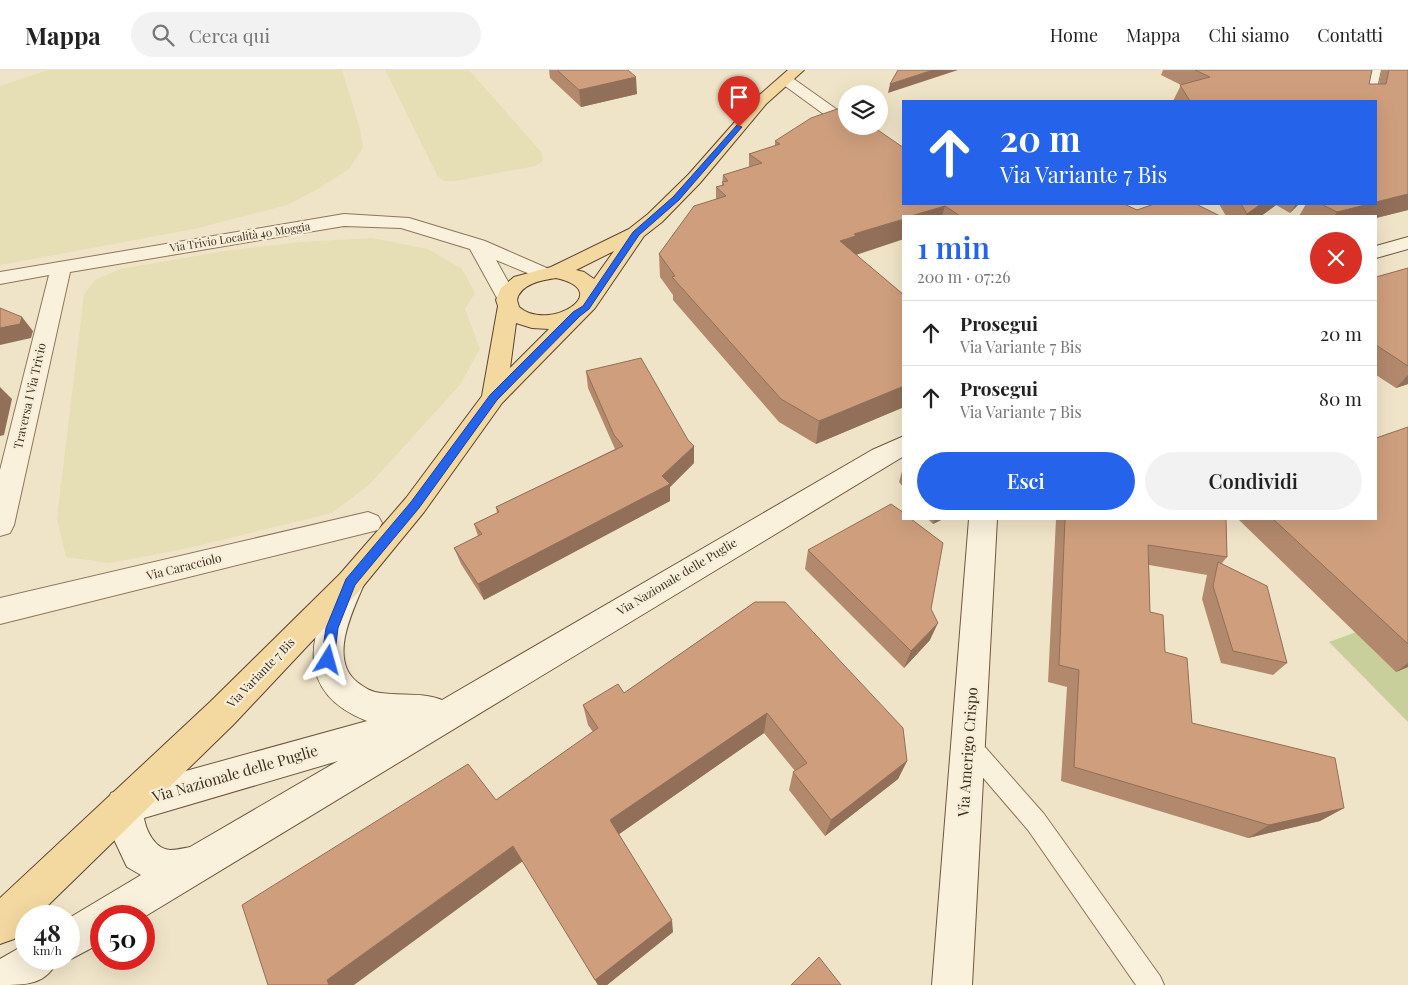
<!DOCTYPE html>
<html lang="it">
<head>
<meta charset="utf-8">
<style>
  body { margin:0; font-family:"Playfair Display",serif; background:#f2f2f2; color:#222; height:100vh; display:flex; flex-direction:column; font-size:19px; white-space:nowrap }
  * { box-sizing:border-box; margin:0 }
  p { font-size:16px; color:#767676 }
  .icon { flex:none; width:28px; height:28px; fill:none; stroke:currentColor; stroke-width:2; stroke-linecap:round; stroke-linejoin:round }
  .map { position:relative; flex:1; overflow:hidden }
  .sheet { position:absolute; left:902px; top:145px; width:475px; height:305px; display:flex; flex-direction:column; background:#fff; border-radius:0px; box-shadow:0 5px 20px #0002 }
  .sheet>* { flex:none }
  .top-card { position:absolute; left:902px; top:30px; width:475px; height:105px; border-radius:0px; box-shadow:0 5px 20px #0002; background:#2563eb; color:#fff; overflow:hidden }
  .controls { position:absolute; left:838px; top:15px; display:grid; gap:10px }
  .controls a { display:grid; place-items:center; width:50px; height:50px; border-radius:50%; background:#fff; box-shadow:0 5px 20px #0002; font-size:25px }
  .speed { position:absolute; left:15px; top:835px; display:flex; gap:10px; font-size:25px; font-weight:700; text-align:center }
  .speed>* { display:grid; place-content:center; width:65px; height:65px; border-radius:50%; background:#fff; box-shadow:0 5px 20px #0002; line-height:1 }
  .speed small { font-size:12px; font-weight:400 }
  .speed .limit { border:8px solid #d22; background:#fff; color:#111 }
  .pin { position:absolute; display:grid; place-items:center; width:42px; height:42px; color:#fff; margin:-51px -21px; border-radius:50% 50% 50% 0; rotate:-45deg; box-shadow:0 0 5px #0007 }
  .pin .icon { rotate:45deg }
  .me { position:absolute; width:55px; margin:-28px; rotate:8deg; stroke-linejoin:round; filter:drop-shadow(0 0 4px #0008) }
  .turn { display:flex; align-items:center; gap:18px; height:105px; padding:0 15px; font-size:22px }
  .turn .icon { width:65px; height:65px; stroke-width:2.5 }
  .turn b { display:block; font-size:35px; line-height:42px }
  .round { display:grid; place-items:center; flex:none; width:52px; height:52px; border-radius:26px; background:#f2f2f2 }
  .overview { display:flex; align-items:center; justify-content:space-between; height:85px; padding:0 15px }
  h1 { font-size:30px; font-weight:600; line-height:38px; color:#2563eb }
  .cta { display:flex; gap:10px; margin-top:auto; padding:10px 15px }
  .cta a { flex:1; height:58px; border-radius:30px; background:#2563eb; color:#fff; font-size:20px; font-weight:600; line-height:58px; text-align:center }
  .cta a+a { background:#f2f2f2; color:#222 }
  ul { padding:0; list-style:none }
  li { display:flex; align-items:center; gap:15px; height:65px; padding:0 15px; border-top:1px solid #e0e0e0 }
  li div { flex:1 }
  li b { display:block; font-size:19px }
  li em { font-style:normal }
  header { display:flex; align-items:center; gap:30px; box-sizing:border-box; height:70px; padding:0 25px; background:#fff; border-bottom:1px solid #e0e0e0 }
  header strong { font-size:24px }
  nav { display:flex; gap:28px; margin-inline-start:auto; font-size:18px }
  .search { width:350px; height:45px; background:#f2f2f2; display:flex; align-items:center; gap:12px; box-sizing:border-box; padding:0 18px; border-radius:28px; color:#767676; font-size:19px }
  .map>svg:first-child { display:block }
  .farmland { fill:#e6deb5 }
  .green { fill:#c9cf9b }
  .lines { fill:none; stroke-linecap:round; stroke-linejoin:round }
  .lane-casing { stroke:#8d765c; stroke-width:2 }
  .street-casing { stroke:#8d765c; stroke-width:2 }
  .secondary-casing { stroke:#6f573f; stroke-width:2 }
  .primary-casing { stroke:#5b4430; stroke-width:2 }
  .lane { fill:#faf1dc; fill-rule:evenodd }
  .street { fill:#faf1dc; fill-rule:evenodd }
  .secondary { fill:#faf1dc; fill-rule:evenodd }
  .primary { fill:#f3d9a0; fill-rule:evenodd }
  .wall { fill:#b2896c }
  .shaded-wall { fill:#916f58 }
  .building { fill:#cf9f7d; stroke:#916f58 }
  .route { fill:#2563eb; stroke:#184099 }
  .labels { text-anchor:middle; stroke-width:4.5; stroke-linejoin:round; paint-order:stroke }
  .far-street-label { font-size:11px; fill:#3d2e20; stroke:#f7eed8 }
  .street-label { font-size:12px; fill:#3d2e20; stroke:#f7eed8 }
  .near-street-label { font-size:15px; fill:#3d2e20; stroke:#f7eed8 }
</style>
</head>
<body>
<header>
<strong>Mappa</strong>
<div class="search"><svg class="icon" aria-label="search" viewBox="0 0 24 24"><circle cx="10" cy="10" r="6"/><path d="M15 15l6 6"/></svg>Cerca qui</div>
<nav><a>Home</a><a>Mappa</a><a>Chi siamo</a><a>Contatti</a></nav>
</header>
<div class="map">
<svg width="1408" height="915" viewBox="0 0 1408 915">
  <rect width="100%" height="100%" fill="#f0e4c8"/>
  <path class="farmland" d="M48,0h294l18,59 3,19 -14,21 -33,21 -29,15 -93,24 -194,36v-179z
    M385,0h84l73,83 1,8 -8,5 -79,15h-11l-7,-4z
    M372,168l56,11 34,20 13,24 -10,16 15,40 -20,36 -91,100 -37,28 -148,36 -75,14 -43,-6 -9,-39 27,-224 11,-14 25,-11 105,-18 76,-9z"/>
  <path class="green" d="M1408,543v109l-79,-80z"/>
  <g class="lines">
    <defs>
      <path id="lane" d="M969,665l8,3 67,76 116,162 4,9h-28l-108,-155 -67,-78 -3,-7 3,-7z"/>
      <path id="street" d="M1367,0h14l-7,31h-15z
        M786,6l5,1 55,39v10h6h-12l-59,-43 -2,-3 2,-3z
        M344,144l65,4 76,23 64,28 3,4 -3,4 -7,2 -46,-19 21,38 -3,4 -7,2 -7,-2 -3,-4 -27,-49 -69,-21 -57,-2 -274,46 -56,253 -4,8 -10,3v-66l49,-195 -49,9v-12z
        M368,442l10,4 4,7 -4,7 -378,94v-26z"/>
      <path id="secondary" d="M1408,167v12l-32,9v-12z
        M904,366v20l-760,461 -43,-1v27l-32,17 -2,-1h2v-41l72,-43 -14,-8 -17,-36 -4,-25 5,-13 13,-5 243,-67c-76,-30 -57,-89 -27,-147l10,-4 10,4 5,8c-12,28 -37,77 -8,100 8,6 14,10 24,11 20,3 42,-1 61,7l430,-250zM338,691l-148,86c-6,1 -13,3 -20,3 -15,-1 -24,-19 -26,-32z
        M969,449h28l-25,466h-40z
        M26,874v15h32c-11,26 -32,26 -58,26v-26z"/>
      <path id="primary" d="M788,0h16l-38,34 -66,79 -38,39 -18,14 -49,72 -93,95 -78,109 -64,78 -126,134 -197,192h-11v11l-12,12 -14,5v-46l210,-196 130,-128 66,-76 76,-102 16,-90 -2,-6 5,-12 13,-11 37,-10 78,-38 19,-15 40,-39 68,-77zM614,181l-20,28 -10,-7 -8,-2zM556,208c60,13 -7,55 -37,29l-2,-7c3,-16 25,-20 39,-22zM516,253l16,5 17,1 -39,39z"/>
    </defs>
    <use href="#lane" class="lane-casing"/>
    <use href="#street" class="street-casing"/>
    <use href="#secondary" class="secondary-casing"/>
    <use href="#primary" class="primary-casing"/>
    <use href="#lane" class="lane"/>
    <use href="#street" class="street"/>
    <use href="#secondary" class="secondary"/>
    <use href="#primary" class="primary"/>
  </g>
  <path class="wall" d="M549,0h79l9,24 -56,13 -31,-29z
    M1163,0h209l-3,14h10l3,-14h26v140l-32,8v-2h-77l7,-12h70v-103h-203l8,-16 -20,-10z
    M775,71l129,63 233,6 83,6h-316l-48,39 48,40v112l-88,37 -37,-22 -106,-122v-5l-13,-18 -1,-23 57,-55v-12l6,-2 1,-10 26,-8v-13l26,-8z
    M1219,134h80l-9,9 -14,-8 -15,11h-35z
    M1408,198v116l-12,4 -20,-13v-98z
    M586,301l108,92 -24,24v14l-186,99 -23,-36 -7,-16 24,-12 -4,-12 23,-11 -1,-6 119,-58 -27,-61z
    M1408,357v240l-12,5 -158,-153h138z
    M903,398h1v20l-5,-6z
    M928,449h15l-10,5z
    M1056,449h170l1,38 -5,6 65,100 -14,12 -52,-12 -19,-64 5,-24 -58,-10 1,47 15,40 27,71 152,85 -24,13 -72,17 -187,-57 6,-94 -19,-5z
    M808,480l122,90 -26,28 -99,-99z
    M755,532l152,159 -9,18 -73,57 -36,-46 4,-18 2,-1 -31,-38 -145,101 54,98 -66,53h-9l-75,-124 -27,-61 97,-68 -5,-7 -5,-20 41,-12z"/>
  <path class="shaded-wall" d="M933,0h25l-70,23 2,-9z
    M636,7l1,17 -56,13 -2,-17z
    M1408,124v16l-32,8v-2h-42l3,-4 32,-8h7v-2z
    M1261,134h16l-1,1 -15,11h-16l2,-2z
    M1296,134h3l-9,9z
    M945,136l-3,10h-31z
    M904,149v20l-51,17 -13,-15 14,-7z
    M22,247l11,14 -2,7 -31,7v-17z
    M1408,305v9l-12,4z
    M904,316v21l-88,37 3,-23z
    M0,317l12,12 -8,36 -4,1z
    M694,376v17l-24,24v14l-186,99 -6,-16 184,-108z
    M935,449h8l-10,5z
    M938,553l-8,17 -26,28 7,-17z
    M1408,593v4l-12,5z
    M767,643l-3,20 -149,104 -5,-17z
    M907,691l-9,18 -73,57 6,-16z
    M1344,738l-24,13 -72,17 21,-13z
    M513,776l10,15 -169,124h-25l-2,-5z
    M672,850l1,12 -66,53h-9l-3,-5z"/>
  <path class="building" d="M557,0h71l8,7 -57,13z
    M898,0h35l-43,14z
    M1195,0h177l-3,14h17l3,-14h19v124l-32,8v-101h-186l-10,-16 30,-8z
    M843,37l3,2v17h26l29,20 3,1v57h220l13,6 17,-6h42l24,12h-260l-15,-10 -34,10h-7v3l-50,15 2,2 -16,5 64,54v91l-85,35 -38,-22 -109,-122 3,-1 -16,-22 35,-48 32,-10 -10,-9 8,-2 -2,-3 6,-1 -5,-6 39,-12 -13,-9 31,-10 -5,-3 36,-23z
    M1241,134h20l-14,10z
    M1321,134h48l-32,8z
    M1408,198v98l-32,-21v-68z
    M0,238l22,9 -2,7 -20,4z
    M641,288l47,82 6,6 -32,30 8,8 -192,100 -24,-36 28,-14 -8,-10 25,-12 -3,-5 127,-61 -9,-11 -28,-64z
    M1408,357v217l-135,-125h103v-81z
    M891,434l13,9v6h7l32,24 -12,66 7,14 -27,28 -103,-101z
    M1065,449h161l1,38 -79,-12 2,67 13,3 2,37 22,6 5,65 143,35 9,50 -75,17 -195,-58 5,-97 -20,-5z
    M1218,492l49,24 20,77 -54,-12 -20,-65z
    M755,532h30l118,126 4,33 -76,59 -38,-48 14,-9 -40,-50 -157,107 62,100 -77,60 -82,-134 -186,134 2,5h-61l-26,-80 226,-141 28,36 102,-72 -15,-23 35,-21 6,9z
    M819,887l22,28h-50z"/>
  <path class="route" d="M737,55l5,2 -63,73 -40,35 -50,74 -9,7 -83,84 -78,108 -64,77 -17,43 -4,32 -2,4 -4,2 -5,-2 -2,-4 5,-32 20,-49 65,-77 79,-107 83,-83 10,-6 50,-74 40,-35z"/>
  <g class="labels">
    <g class="far-street-label">
      <text transform="translate(240 167) rotate(-9)" y="4">Via Trivio Località 40 Moggia</text>
    </g>
    <g class="street-label">
      <text transform="translate(30 326) rotate(-77)" y="4">Traversa I Via Trivio</text>
      <text transform="translate(184 497) rotate(-14)" y="4">Via Caracciolo</text>
      <text transform="translate(677 507) rotate(-31)" y="4">Via Nazionale delle Puglie</text>
      <text transform="translate(261 603) rotate(-46)" y="4">Via Variante 7 Bis</text>
    </g>
    <g class="near-street-label">
      <text transform="translate(968 682) rotate(-86)" y="5">Via Amerigo Crispo</text>
      <text transform="translate(235 704) rotate(-16)" y="5">Via Nazionale delle Puglie</text>
    </g>
  </g>
</svg>
<div class="controls">
<a><svg class="icon" aria-label="layers" viewBox="0 0 24 24"><path d="M12 4l9 5-9 5-9-5zM3 14l9 5 9-5"/></svg></a>
</div>
<div class="speed"><div>48<small>km/h</small></div><div class="limit">50</div></div>
<div class="pin" style="left:739px;top:57px;background:#d93025"><svg class="icon" aria-label="arrive" viewBox="0 0 24 24"><path d="M6 21V4h12l-3 4 3 4H6"/></svg></div>
<svg class="me" style="left:328px;top:590px" viewBox="-20 -20 40 40"><path d="M0-17L14 15 0 8-14 15z" fill="#2563eb" stroke="#fff" stroke-width="4"/></svg>
<div class="top-card">
<div class="turn"><svg class="icon" aria-label="ahead" viewBox="0 0 24 24"><path d="M12 20V5M6 11l6-6 6 6"/></svg><div><b>20 m</b>Via Variante 7 Bis</div></div>
</div>
<section class="sheet">
<div class="overview"><div><h1>1 min</h1><p>200 m · 07:26</p></div><a class="round" style="background:#d93025;color:#fff"><svg class="icon" aria-label="close" viewBox="0 0 24 24"><path d="M6 6l12 12M18 6L6 18"/></svg></a></div>
<ul>
<li><svg class="icon" aria-label="ahead" viewBox="0 0 24 24"><path d="M12 20V5M6 11l6-6 6 6"/></svg><div><b>Prosegui</b><p>Via Variante 7 Bis</p></div><em>20 m</em></li>
<li><svg class="icon" aria-label="ahead" viewBox="0 0 24 24"><path d="M12 20V5M6 11l6-6 6 6"/></svg><div><b>Prosegui</b><p>Via Variante 7 Bis</p></div><em>80 m</em></li>
</ul>
<div class="cta"><a>Esci</a><a>Condividi</a></div>
</section>
</div>
</body>
</html>
